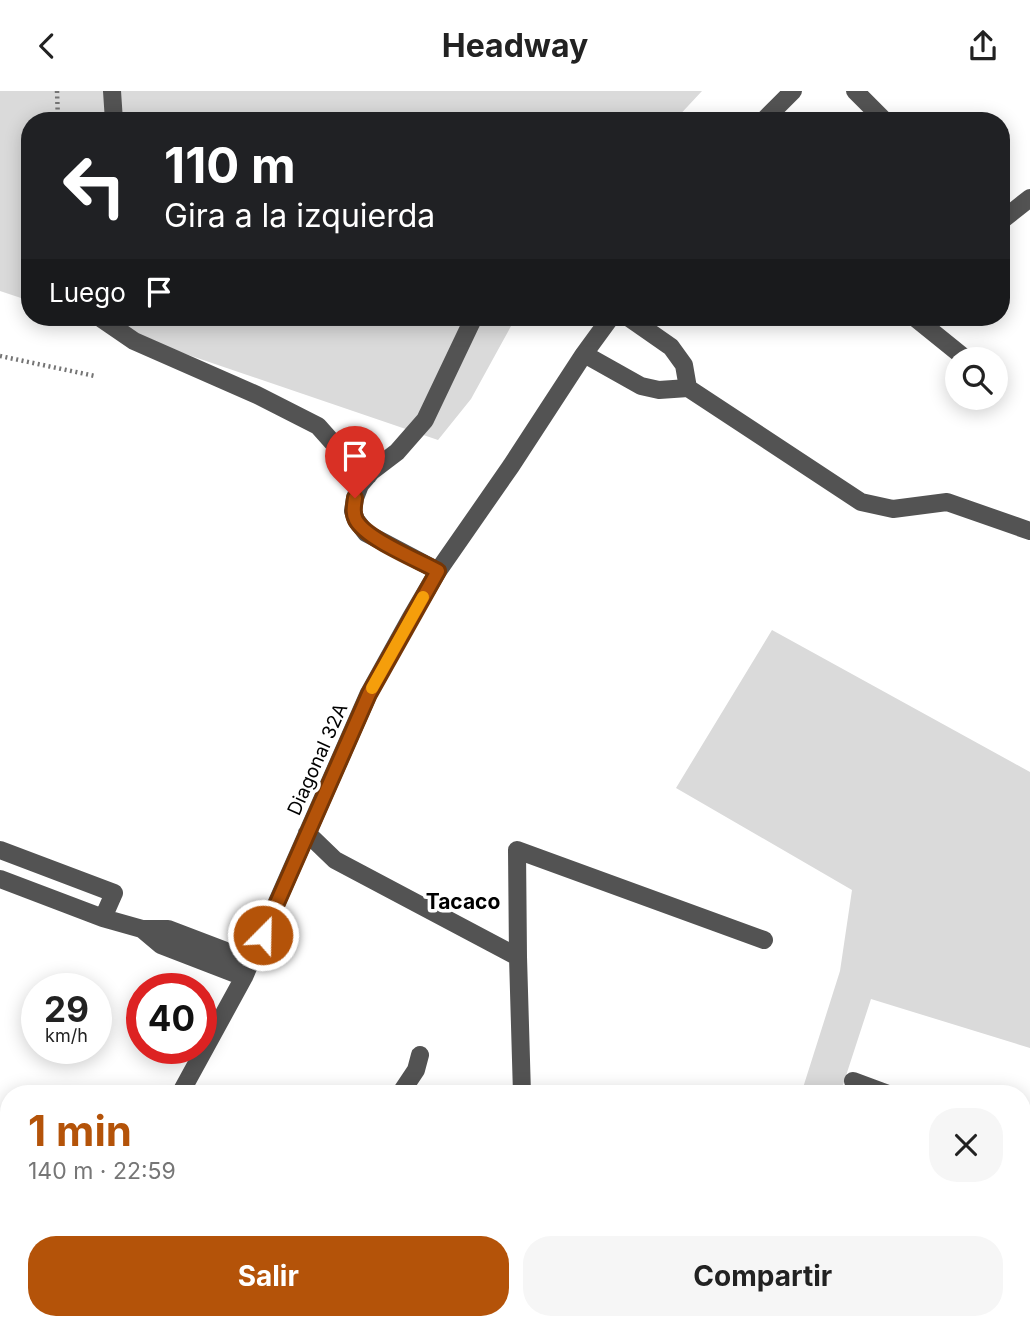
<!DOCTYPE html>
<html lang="es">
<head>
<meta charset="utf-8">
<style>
  body { margin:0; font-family:Inter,sans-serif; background:#f6f6f6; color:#222; height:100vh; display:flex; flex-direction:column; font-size:26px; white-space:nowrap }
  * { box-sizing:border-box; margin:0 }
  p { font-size:23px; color:#767676 }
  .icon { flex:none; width:38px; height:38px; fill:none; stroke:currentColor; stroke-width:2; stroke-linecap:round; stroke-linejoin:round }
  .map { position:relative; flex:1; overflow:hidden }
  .sheet { position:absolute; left:0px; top:994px; width:1031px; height:245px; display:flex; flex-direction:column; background:#fff; border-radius:28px 28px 0 0; box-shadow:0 4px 18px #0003 }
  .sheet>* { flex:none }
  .banner { position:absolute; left:21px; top:21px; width:989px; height:214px; border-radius:28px; box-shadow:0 4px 18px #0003; background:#202124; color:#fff; overflow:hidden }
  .fabs { position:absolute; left:945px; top:256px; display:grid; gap:14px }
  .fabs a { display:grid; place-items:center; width:63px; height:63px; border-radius:50%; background:#fff; box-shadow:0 4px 18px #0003; font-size:35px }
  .speed { position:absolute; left:21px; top:882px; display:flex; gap:14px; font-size:35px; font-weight:700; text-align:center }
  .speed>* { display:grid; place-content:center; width:91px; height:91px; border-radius:50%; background:#fff; box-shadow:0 4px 18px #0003; line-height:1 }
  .speed small { font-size:18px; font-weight:400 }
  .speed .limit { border:10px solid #d22; background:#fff; color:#111 }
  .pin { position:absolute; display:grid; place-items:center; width:60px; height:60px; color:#fff; margin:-72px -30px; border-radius:50% 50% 50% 0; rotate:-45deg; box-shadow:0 0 7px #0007 }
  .pin .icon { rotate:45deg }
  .me { position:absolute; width:77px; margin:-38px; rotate:23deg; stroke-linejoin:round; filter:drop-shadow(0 0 5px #0008) }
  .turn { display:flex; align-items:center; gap:24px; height:147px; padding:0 28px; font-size:32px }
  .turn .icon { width:91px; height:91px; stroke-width:2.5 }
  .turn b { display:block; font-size:49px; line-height:60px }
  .then { display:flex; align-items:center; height:66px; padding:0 28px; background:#0003; gap:14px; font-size:26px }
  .round { display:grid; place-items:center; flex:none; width:74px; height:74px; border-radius:28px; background:#f6f6f6 }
  .headline { display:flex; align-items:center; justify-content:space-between; height:119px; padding:0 28px }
  h1 { font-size:42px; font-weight:700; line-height:52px; color:#b45309 }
  .button { display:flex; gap:14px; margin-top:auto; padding:14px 28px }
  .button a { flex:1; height:80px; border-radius:28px; background:#b45309; color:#fff; font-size:28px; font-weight:700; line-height:80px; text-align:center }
  .button a+a { background:#f6f6f6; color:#222 }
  header { display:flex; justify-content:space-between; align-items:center; height:91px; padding:0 28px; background:#fff; font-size:32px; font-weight:700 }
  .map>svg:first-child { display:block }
  .green { fill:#dadada }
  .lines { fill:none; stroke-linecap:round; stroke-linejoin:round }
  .path { stroke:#757575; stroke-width:4.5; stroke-dasharray:2 3.5; stroke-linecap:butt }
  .minor { stroke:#535353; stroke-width:18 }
  .route-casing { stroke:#753606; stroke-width:18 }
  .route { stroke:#b45309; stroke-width:12 }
  .slow { stroke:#f59e0b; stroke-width:12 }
  .labels { text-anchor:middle; stroke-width:7; stroke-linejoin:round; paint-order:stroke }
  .street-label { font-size:19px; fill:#000; stroke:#fff }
  .neighbourhood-label { font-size:21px; font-weight:bold; fill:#000; stroke:#fff }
</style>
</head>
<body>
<header><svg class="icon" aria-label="back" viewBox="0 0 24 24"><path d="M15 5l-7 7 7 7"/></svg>Headway<svg class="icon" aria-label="share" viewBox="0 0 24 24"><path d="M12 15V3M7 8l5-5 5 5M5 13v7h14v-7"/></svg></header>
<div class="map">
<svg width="1030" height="1239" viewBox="0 0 1030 1239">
  <rect width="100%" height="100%" fill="#fff"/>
  <path class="green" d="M0,0h702l-28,30h-644v180l-30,-10z
    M77,226h439l-45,82 -33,41z
    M772,539l258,142v276l-159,-49 -31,95h-39l39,-123 12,-81 -176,-102z
    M726,1230h42l-3,9h-43z"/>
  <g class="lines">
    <path class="path" d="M57,0l1,30
      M0,265l95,20"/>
    <path class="minor" d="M112,0l2,30
      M855,0l30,30
      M763,30l30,-30
      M1001,130l29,-23
      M99,226l35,24 123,54 61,31 32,36 18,14
      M628,226l43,30 13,18 4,23
      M914,226l52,42
      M584,263l57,32 18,4 29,-2 173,114 32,7 54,-7 83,29
      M438,480l-72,-38 -10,-13 -3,-9 2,-13 5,-13 12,-14 25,-19 28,-32 49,-103
      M307,742l28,27 183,97 -1,-107 247,90
      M0,759l114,43 -11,25 39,11h26l84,32
      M0,788l103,39
      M142,838l19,16 83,32
      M518,866l4,137
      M853,990l35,13
      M180,1003l64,-117 125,-284 41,-74 28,-48 73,-105 73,-112 27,-37
      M400,1003l16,-24 4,-15
      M1022,1049l8,3
      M1022,1145l8,-23
      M238,1230l21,9
      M58,1239l2,-9
      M296,1239l6,-9
      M833,1239l3,-9
      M990,1239l3,-9"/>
  </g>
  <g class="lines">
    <defs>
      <path id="route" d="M263,844l106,-241 69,-123c-20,-11 -72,-32 -82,-51 -4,-7 -2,-14 -1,-22"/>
    </defs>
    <use href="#route" class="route-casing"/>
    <use href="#route" class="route"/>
    <path class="slow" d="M372,597l51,-91"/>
  </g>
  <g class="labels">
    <g class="street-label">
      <text transform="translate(317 668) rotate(-66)" y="7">Diagonal 32A</text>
    </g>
    <g class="neighbourhood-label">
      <text x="463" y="818">Tacaco</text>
    </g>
  </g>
</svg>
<div class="fabs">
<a><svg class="icon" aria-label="search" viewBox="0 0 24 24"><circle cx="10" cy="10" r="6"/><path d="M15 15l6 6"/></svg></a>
</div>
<div class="speed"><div>29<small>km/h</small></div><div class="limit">40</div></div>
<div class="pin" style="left:355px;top:407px;background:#d93025"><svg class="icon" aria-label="arrive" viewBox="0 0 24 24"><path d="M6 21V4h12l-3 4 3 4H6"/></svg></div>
<svg class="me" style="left:263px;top:844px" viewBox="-20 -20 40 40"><circle r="17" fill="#b45309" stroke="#fff" stroke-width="3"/><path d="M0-11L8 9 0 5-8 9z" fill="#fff"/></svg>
<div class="banner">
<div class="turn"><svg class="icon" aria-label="left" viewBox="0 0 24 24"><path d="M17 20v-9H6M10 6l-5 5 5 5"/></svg><div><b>110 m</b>Gira a la izquierda</div></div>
<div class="then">Luego<svg class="icon" aria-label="arrive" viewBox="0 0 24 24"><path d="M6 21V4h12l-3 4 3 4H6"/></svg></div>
</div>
<section class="sheet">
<div class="headline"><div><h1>1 min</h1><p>140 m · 22:59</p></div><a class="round"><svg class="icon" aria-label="close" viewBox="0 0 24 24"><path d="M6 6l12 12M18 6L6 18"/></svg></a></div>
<div class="button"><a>Salir</a><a>Compartir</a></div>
</section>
</div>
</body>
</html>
